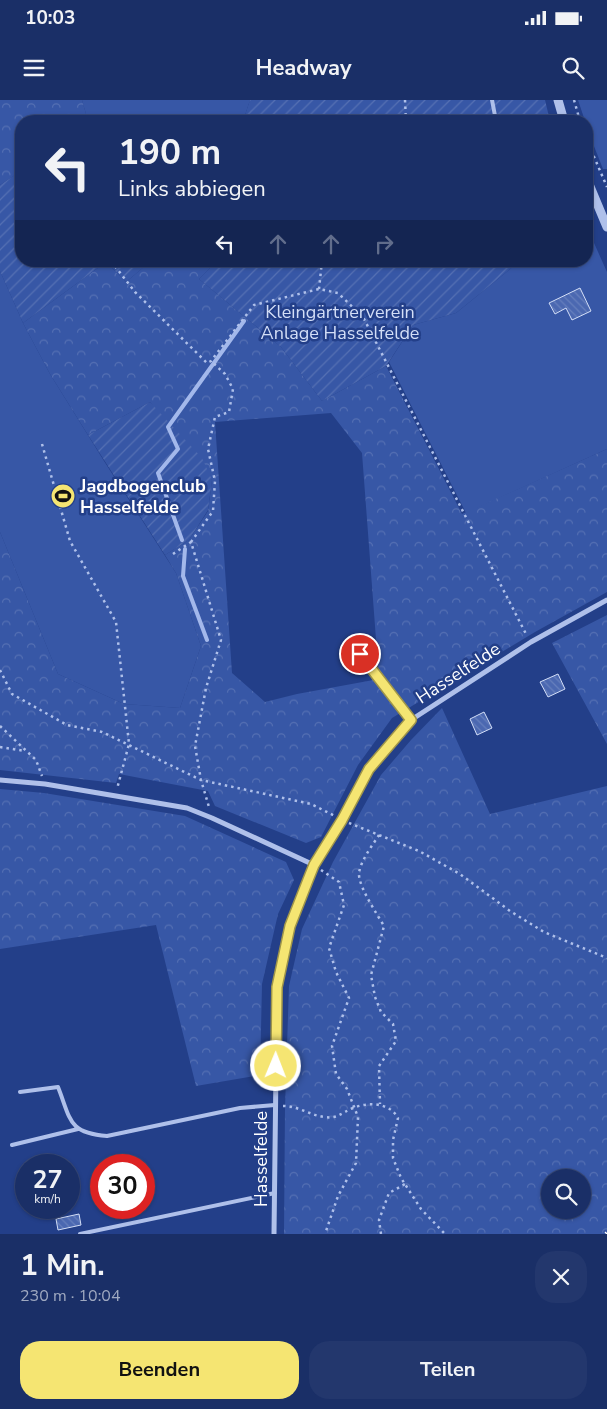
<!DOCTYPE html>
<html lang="de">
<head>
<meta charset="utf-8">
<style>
  body { margin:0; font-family:"Nunito Sans",sans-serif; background:#23376d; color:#f1f3f6; height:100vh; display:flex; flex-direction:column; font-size:19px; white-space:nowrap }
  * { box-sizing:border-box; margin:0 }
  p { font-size:16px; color:#9fa9c0 }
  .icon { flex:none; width:28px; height:28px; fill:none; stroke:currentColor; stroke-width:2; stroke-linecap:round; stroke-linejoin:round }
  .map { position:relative; height:1134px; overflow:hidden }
  .details { display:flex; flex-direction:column; background:#1a2f67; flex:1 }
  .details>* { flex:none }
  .guide { position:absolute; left:15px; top:15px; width:578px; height:152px; border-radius:20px; box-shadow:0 1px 4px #0004,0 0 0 1px #384a7b; background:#1a2f67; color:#f1f3f6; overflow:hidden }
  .controls { position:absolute; left:541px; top:1069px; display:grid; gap:10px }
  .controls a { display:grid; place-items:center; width:50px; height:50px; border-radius:50%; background:#1a2f67; box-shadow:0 1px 4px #0004,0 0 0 1px #384a7b; font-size:25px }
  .speed { position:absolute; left:15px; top:1054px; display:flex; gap:10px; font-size:25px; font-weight:700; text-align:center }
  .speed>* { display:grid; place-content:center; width:65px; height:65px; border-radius:50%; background:#1a2f67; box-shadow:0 1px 4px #0004,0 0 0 1px #384a7b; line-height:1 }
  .speed small { font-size:12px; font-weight:400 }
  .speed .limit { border:8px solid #d22; background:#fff; color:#111 }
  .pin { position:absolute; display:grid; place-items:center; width:42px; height:42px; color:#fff; margin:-21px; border:2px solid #fff; border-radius:50%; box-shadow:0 1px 5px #0007 }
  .me { position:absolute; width:55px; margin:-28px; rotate:1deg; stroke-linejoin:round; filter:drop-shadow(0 0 4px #0008) }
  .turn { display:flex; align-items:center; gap:18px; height:105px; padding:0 20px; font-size:22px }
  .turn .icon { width:65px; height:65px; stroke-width:2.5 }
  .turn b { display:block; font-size:35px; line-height:42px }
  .lanes { display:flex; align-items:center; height:48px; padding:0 20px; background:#0003; justify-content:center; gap:25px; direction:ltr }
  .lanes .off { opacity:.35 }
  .round { display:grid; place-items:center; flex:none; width:52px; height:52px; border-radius:20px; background:#23376d }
  .summary { display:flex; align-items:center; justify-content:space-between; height:85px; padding:0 20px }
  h1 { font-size:30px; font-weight:700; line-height:38px }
  .primary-button { display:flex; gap:10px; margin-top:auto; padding:10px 20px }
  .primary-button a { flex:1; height:58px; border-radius:20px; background:#f5e572; color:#111; font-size:20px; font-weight:700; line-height:58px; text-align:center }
  .primary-button a+a { background:#23376d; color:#f1f3f6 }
  .status { display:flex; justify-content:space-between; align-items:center; height:35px; padding:0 25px; background:#1a2f67; direction:ltr }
  .status svg { height:14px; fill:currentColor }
  header { display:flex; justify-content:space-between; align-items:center; height:65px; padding:0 20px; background:#1a2f67; font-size:22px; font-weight:700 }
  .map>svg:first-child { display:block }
  .green { fill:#3757a6 }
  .forest { fill:url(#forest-crowns); fill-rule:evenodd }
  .garden { fill:url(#garden-furrows) }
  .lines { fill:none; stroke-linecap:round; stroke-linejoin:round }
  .stream { stroke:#a3b8eb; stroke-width:4 }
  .building { fill:url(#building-back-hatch); stroke:#d3def7 }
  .path { stroke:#afc0ea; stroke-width:2.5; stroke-dasharray:2.5 4; stroke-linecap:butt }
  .service { stroke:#afc0ea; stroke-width:4 }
  .minor { stroke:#afc0ea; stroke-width:5 }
  .tertiary { stroke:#afc0ea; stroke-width:9 }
  .rail { stroke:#fff; stroke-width:4; stroke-dasharray:9 4; stroke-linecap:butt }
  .route-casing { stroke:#9f954a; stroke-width:12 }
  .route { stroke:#f5e572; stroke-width:9 }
  .labels { text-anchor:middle; stroke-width:5; stroke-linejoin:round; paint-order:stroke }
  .park-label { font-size:18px; fill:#d3def7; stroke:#233f89 }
  .poi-label { font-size:18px; font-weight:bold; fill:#fff; stroke:#233f89; text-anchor:start }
  .street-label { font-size:18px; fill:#fff; stroke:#233f89 }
</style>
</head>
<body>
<div class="status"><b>10:03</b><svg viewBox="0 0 49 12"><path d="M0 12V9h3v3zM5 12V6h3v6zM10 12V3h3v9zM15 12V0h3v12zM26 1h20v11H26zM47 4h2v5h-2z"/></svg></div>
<header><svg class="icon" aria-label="menu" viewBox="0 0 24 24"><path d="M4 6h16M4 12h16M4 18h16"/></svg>Headway<svg class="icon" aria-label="search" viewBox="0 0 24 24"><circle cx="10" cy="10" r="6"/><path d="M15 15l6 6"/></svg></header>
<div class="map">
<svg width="607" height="1134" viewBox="0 0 607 1134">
  <defs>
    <pattern id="forest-crowns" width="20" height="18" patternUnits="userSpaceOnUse" patternTransform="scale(1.25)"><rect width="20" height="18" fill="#3757a6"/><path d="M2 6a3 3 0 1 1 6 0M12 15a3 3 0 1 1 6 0" fill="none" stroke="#5570b3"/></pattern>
    <pattern id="garden-furrows" width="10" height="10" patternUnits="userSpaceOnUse" patternTransform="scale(1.25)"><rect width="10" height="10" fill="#3757a6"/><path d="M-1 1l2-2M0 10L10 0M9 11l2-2" fill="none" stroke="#5570b3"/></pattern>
    <pattern id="building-back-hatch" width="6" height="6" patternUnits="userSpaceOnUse" patternTransform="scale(1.25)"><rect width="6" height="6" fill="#4b68b1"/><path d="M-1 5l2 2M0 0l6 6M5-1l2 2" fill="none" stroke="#667fbd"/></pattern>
  </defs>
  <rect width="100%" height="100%" fill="#233f89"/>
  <path class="green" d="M82,0h168l-7,21h-155z
    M578,0h29v69h-4l-17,-43v-5h-1z
    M586,125l21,47v177l-141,64 -77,-151 24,-37 43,-12 64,-52h66z
    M0,171l23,52 27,51 54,87 72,112 25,73 -21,62 -56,-4 -66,-30 -58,-142z"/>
  <path class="forest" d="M0,0h82l6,21h-67v50l-21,14z
    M151,161h66l-18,18 82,68 41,54 64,-35 76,148 145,-65v143l-72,40 -143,86 -34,47 -37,72 -15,6 -91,-37 -7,-15 -89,-17 -3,9 -116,-13v-238l58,142 66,30 56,4 21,-62 -25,-73 -11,-18 24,-15 19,-29 4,-31 -62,-78 -62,33 -38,-61 -27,-51 83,-61 20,20zM331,313l31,40 17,226 -82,15 -32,8 -33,-29 -17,-251z
    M607,515v129l-55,-101z
    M442,608l48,106 117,-28v448h-323l1,-126 4,-122 13,-57 31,-67 48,-87 30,-35zM550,1078h32v32h-32z
    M0,689l44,4 141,23 101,46 8,18 -16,34 -16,70 -2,91 -64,11 -40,-161 -156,24z"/>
  <path class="garden" d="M250,0h295l5,21h-307z
    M21,71v90h130l-25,21 -20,-20 -83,61 -23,-52v-86z
    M217,161h303l-64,52 -43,12 -27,41 -64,35 -41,-54 -82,-68z
    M150,302l52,56 10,22 -4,30 -19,30 -24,15 -77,-120z"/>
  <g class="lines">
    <path class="stream" d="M182,440l-24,-67 20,-24 -10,-22 76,-106
      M185,449l-2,27 24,64"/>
  </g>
  <path class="building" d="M580,188l11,23 -19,9 -6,-12 -11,6 -6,-11z
    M558,574l7,15 -17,8 -8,-15z
    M484,612l8,16 -15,7 -7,-16z
    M79,1114l2,11 -23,5 -2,-11z"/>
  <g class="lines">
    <path class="path" d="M405,0l1,21
      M574,0l6,21
      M586,38l21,49
      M111,161l24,31 72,71 4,-2 43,-56 65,-16 19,4 25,24 163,317
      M319,189l3,-28
      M42,344l28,97 46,81 13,122 -12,45
      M191,442l22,-31 2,-30 -7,-32 7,-32 14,-5 4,-23 -8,-15 -14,-13
      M173,454l18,-12 30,98 -15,48 -11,58 6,34 8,27
      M0,570l12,24 55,31 35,7 99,48 110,24 24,12
      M0,626l36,34 6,16
      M0,647l25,4
      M349,723l70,28 41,23 50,37 34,21 63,26
      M379,735c-7,11 -18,25 -20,38 -1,13 18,41 25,53l-13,49 4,22 6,15 12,12 3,17 -17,25 1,38
      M321,770l18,12 5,23 -15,43 7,24 13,26 -17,48 4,28 11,15 11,28 -2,46 -18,33 -13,38
      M283,1006c15,0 27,9 41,11 14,2 17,-4 29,-9 15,-6 36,-6 45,10l-5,22v18l8,20 20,31 24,25
      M381,1134l-2,-14 10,-27 16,-9"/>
    <path class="service" d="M492,0l4,21
      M360,554l51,66
      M20,992l38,-5c13,33 10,46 49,49l133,-28 35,-3
      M12,1045l66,-16
      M80,1134l195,-41"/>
    <path class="minor" d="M0,680l45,4 142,24 25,10 102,47
      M274,1134l3,-247 13,-61 24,-61 28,-45 27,-51 42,-49 120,-78 76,-42"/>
    <path class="tertiary" d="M558,0l6,21
      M586,77l21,50"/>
    <path class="rail" d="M606,1134l1,-1"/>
  </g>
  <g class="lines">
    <defs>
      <path id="route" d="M276,966l1,-79 13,-61 18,-46 6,-15 28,-45 27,-51 42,-49 -51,-66"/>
    </defs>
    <use href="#route" class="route-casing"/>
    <use href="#route" class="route"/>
  </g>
  <defs>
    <symbol id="stadium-disc" viewBox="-11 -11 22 22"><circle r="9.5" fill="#f5e572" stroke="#233f89"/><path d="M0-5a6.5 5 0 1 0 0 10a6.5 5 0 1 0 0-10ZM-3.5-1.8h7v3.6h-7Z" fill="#111"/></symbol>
  </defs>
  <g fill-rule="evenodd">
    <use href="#stadium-disc" x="49" y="382" width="28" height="28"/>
  </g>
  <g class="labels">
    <g class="park-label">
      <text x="340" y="218">Kleingärtnerverein<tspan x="340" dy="21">Anlage Hasselfelde</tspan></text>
    </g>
    <g class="poi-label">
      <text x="80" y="392">Jagdbogenclub<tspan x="80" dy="21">Hasselfelde</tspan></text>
    </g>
    <g class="street-label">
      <text transform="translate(458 573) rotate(-33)" y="6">Hasselfelde</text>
      <text transform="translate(261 1059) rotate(-90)" y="6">Hasselfelde</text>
    </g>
  </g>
</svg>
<div class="controls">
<a><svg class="icon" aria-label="search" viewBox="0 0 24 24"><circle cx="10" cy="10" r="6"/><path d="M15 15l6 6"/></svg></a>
</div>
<div class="speed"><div>27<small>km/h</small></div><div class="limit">30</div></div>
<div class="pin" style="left:360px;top:554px;background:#d93025"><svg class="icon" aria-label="arrive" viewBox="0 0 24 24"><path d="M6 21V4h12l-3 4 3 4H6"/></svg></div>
<svg class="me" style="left:276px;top:966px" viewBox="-20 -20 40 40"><circle r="17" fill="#f5e572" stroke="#fff" stroke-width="3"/><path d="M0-11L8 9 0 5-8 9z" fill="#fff"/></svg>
<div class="guide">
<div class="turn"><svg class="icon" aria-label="left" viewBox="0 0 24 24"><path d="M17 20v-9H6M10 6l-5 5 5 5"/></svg><div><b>190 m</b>Links abbiegen</div></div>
<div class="lanes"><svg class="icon" aria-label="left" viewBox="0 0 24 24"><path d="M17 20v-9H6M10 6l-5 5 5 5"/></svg><svg class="icon off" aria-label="ahead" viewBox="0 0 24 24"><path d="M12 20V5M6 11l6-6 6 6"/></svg><svg class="icon off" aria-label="ahead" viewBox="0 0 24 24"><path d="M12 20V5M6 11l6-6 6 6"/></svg><svg class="icon off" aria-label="right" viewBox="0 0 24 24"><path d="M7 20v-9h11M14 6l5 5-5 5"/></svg></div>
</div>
</div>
<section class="details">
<div class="summary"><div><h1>1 Min.</h1><p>230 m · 10:04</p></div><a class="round"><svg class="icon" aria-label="close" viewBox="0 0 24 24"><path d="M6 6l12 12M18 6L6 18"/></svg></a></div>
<div class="primary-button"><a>Beenden</a><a>Teilen</a></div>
</section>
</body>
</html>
